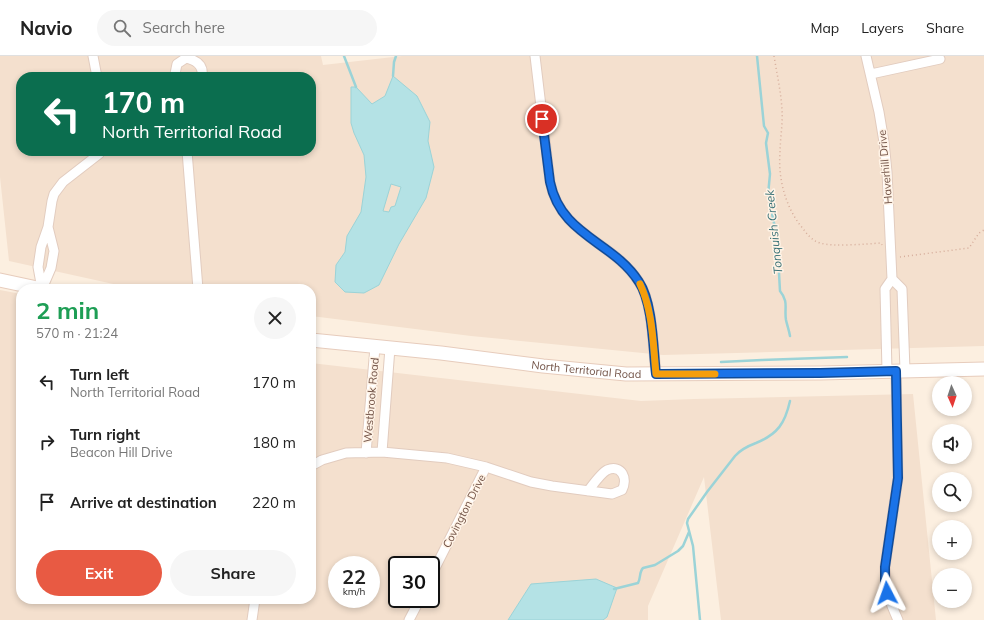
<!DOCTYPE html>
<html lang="en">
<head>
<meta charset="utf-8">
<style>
  body { margin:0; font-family:Mulish,sans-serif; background:#f6f6f6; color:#222; height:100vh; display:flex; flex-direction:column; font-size:15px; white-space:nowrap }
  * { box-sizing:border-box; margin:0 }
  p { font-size:13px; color:#767676 }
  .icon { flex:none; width:22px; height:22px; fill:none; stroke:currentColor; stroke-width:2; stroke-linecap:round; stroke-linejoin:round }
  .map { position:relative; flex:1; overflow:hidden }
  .sheet { position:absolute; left:16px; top:228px; width:300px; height:320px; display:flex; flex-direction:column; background:#fff; border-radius:16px; box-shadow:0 2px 6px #0003 }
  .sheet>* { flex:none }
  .hud { position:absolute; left:16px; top:16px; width:300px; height:84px; border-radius:16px; box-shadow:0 2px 6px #0003; background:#0b6e4f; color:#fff; overflow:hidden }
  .needle { width:26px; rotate:177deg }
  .tools { position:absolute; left:932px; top:320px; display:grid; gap:8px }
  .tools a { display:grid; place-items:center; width:40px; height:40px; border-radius:50%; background:#fff; box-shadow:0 2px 6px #0003; font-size:20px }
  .speed { position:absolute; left:328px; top:500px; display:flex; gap:8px; font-size:20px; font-weight:700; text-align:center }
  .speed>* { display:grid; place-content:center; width:52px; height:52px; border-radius:50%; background:#fff; box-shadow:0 2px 6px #0003; line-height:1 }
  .speed small { font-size:10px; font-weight:400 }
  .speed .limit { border:2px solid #111; border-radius:6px; background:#fff; color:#111 }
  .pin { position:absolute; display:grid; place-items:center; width:34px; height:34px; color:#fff; margin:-17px; border:2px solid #fff; border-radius:50%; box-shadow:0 1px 4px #0007 }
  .me { position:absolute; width:44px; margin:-22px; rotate:356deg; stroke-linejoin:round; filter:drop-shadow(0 0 3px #0008) }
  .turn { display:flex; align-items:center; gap:14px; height:84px; padding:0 20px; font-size:18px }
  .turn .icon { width:52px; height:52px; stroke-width:2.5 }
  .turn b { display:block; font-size:28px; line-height:34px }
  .round { display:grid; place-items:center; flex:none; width:42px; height:42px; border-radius:21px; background:#f6f6f6 }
  .summary { display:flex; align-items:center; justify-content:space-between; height:68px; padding:0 20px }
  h1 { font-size:24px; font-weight:700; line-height:30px; color:#1e9e55 }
  .action { display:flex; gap:8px; margin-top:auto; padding:8px 20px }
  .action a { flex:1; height:46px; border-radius:24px; background:#e85a43; color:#fff; font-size:16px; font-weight:700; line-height:46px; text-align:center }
  .action a+a { background:#f6f6f6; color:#222 }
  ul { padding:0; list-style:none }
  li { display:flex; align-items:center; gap:12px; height:60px; padding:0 20px }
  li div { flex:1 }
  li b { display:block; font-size:15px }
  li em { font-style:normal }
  header { display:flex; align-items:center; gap:24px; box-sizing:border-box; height:56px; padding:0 20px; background:#fff; border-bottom:1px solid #e0e0e0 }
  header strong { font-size:19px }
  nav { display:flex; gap:22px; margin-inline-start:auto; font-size:14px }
  .search { width:280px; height:36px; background:#f6f6f6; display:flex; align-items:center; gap:10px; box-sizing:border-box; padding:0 14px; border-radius:22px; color:#767676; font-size:15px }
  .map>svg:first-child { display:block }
  .residential { fill:#f4e0ce; fill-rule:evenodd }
  .water { fill:#b4e2e5; stroke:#9bd3d7; fill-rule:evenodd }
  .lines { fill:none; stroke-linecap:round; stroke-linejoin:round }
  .stream { stroke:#9bd3d7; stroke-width:2.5 }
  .street-casing { stroke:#e2ccbf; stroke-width:11 }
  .secondary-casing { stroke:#e7ccbc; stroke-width:15 }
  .path { stroke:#d6ad9b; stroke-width:1.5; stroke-dasharray:1 3; stroke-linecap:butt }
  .street { stroke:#fff; stroke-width:9 }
  .secondary { stroke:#fff; stroke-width:13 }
  .route-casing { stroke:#114b97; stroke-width:10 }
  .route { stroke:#1a73e8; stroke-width:7 }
  .slow { stroke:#f59e0b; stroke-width:7 }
  .labels { text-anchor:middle; stroke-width:3; stroke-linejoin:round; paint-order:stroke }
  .street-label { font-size:11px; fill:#725347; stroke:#fff3e6 }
  .water-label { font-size:12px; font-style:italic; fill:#3b7378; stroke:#fff3e6 }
</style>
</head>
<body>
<header>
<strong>Navio</strong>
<div class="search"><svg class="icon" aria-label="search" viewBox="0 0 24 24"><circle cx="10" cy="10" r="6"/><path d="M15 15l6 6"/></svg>Search here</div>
<nav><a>Map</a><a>Layers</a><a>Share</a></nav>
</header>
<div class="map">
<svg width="984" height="564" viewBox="0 0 984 564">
  <rect width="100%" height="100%" fill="#fcefe0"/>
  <path class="residential" d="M0,0h321l2,9 79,-9h582v290l-321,9 -192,-19 -160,-20v-27h-175l-127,-28 -9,-84zM21,21h290v74h-290z
    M0,234l21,4v305h290v-236l330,38 53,-2 219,-5 23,226h-215l-17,-143 -56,129v14h-648zM337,509h34v34h-34zM397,509h34v34h-34z"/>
  <path class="water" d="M393,20l24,20 13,26 -2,19 6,26 -8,31 -27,46 -20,41 -15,8 -19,-1 -10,-10 1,-17 9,-13 2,-16 14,-24 5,-35 -2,-22 -10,-22 -3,-10v-36h5l16,17 13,-8zM391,128l10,3 -6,19 -4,1 -2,5 -6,-1z
    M596,523l21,9 -10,29 -4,3h-95l23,-36z"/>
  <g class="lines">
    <path class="stream" d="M344,0l12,31
      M757,0l7,70 4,7 -2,10 4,31 -2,21 9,42 3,54c9,11 4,17 6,29 1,5 3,10 4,16
      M393,20l1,-14 2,-6
      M721,306l41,-2 85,-3
      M614,533l24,-6c3,-5 1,-11 5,-15l12,-3 23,-14 5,-5 6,-14
      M700,564l-7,-74 -6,-23 1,-4 19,-27 28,-36c6,-7 13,-10 21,-13 22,-9 29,-20 34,-42"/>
    <defs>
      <path id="street" d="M93,0l4,21
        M535,0l15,126c11,54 63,59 89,100 14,21 14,66 17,92
        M866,0l13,56 5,30 3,30 5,107 -7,10 2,82
        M871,18l69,-15
        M176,21l-1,-3 2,-10 9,-6c10,2 18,7 16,19
        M187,95l11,138
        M892,223l10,10 3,81
        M42,233l-4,-22 3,-20 7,-20 4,-26 2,-7 9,-12 36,-28 1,-3
        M42,233l9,-21 3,-17 -6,-24
        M896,315l2,107 -13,89c0,20 4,35 13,53
        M382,396l8,-104
        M366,397l9,-106
        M311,410l11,-6 24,-7 36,-1 65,6 39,9 45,15 21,4 60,8 10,-4c6,-11 0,-26 -15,-20 -6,3 -15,16 -19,21
        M431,520l55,-109
        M252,564l3,-21
        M409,564l11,-21"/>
      <g id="secondary">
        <path d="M0,224l42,9"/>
        <path id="s1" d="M311,284l130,13 102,13 83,8 194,-1 164,-4"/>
      </g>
    </defs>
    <use href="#street" class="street-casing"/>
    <use href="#secondary" class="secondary-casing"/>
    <path class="path" d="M774,0c3,18 7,36 8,54 1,14 -2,29 -2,43 -2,25 5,52 20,72 6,7 10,15 20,18 13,4 45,1 61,0l1,2
      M900,201l69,-9 10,-15 5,-3"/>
    <use href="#street" class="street"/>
    <use href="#secondary" class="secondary"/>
  </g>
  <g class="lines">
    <defs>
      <path id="route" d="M542,63l8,63c11,54 63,59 89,100 14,21 14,66 17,92l164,-1 76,-2 2,107 -13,89v14l2,12"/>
    </defs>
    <use href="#route" class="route-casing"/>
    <use href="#route" class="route"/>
    <path class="slow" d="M640,228c13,27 13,60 16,90h59"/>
  </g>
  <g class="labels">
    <g class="street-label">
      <text transform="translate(885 111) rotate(-95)" y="4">Haverhill Drive</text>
      <text dy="4" stroke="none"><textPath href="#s1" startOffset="277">North Territorial Road</textPath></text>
      <text transform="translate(371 344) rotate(-85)" y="4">Westbrook Road</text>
      <text transform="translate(464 455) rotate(-63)" y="4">Covington Drive</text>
    </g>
    <g class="water-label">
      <text transform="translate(774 176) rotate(-96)" y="4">Tonquish Creek</text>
    </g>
  </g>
</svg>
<div class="tools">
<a><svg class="needle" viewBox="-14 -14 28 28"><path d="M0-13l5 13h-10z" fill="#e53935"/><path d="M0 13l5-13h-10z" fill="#767676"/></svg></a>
<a><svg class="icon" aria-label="sound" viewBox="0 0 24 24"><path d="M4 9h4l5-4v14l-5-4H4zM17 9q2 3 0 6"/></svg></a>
<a><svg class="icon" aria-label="search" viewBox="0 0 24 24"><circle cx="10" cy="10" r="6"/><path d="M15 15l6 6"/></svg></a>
<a>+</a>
<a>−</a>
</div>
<div class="speed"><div>22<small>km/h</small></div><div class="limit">30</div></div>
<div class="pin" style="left:542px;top:63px;background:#d93025"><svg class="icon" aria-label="arrive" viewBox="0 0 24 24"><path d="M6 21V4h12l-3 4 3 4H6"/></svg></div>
<svg class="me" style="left:887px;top:537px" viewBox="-20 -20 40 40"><path d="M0-17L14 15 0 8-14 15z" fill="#1a73e8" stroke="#fff" stroke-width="4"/></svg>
<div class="hud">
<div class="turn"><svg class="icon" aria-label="left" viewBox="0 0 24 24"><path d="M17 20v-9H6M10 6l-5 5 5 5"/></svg><div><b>170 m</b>North Territorial Road</div></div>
</div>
<section class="sheet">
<div class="summary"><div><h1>2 min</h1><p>570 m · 21:24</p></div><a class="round"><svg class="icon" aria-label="close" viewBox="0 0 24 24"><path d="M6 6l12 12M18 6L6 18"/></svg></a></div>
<ul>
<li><svg class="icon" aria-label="left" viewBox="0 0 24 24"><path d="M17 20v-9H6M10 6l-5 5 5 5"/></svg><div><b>Turn left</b><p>North Territorial Road</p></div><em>170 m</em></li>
<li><svg class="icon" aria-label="right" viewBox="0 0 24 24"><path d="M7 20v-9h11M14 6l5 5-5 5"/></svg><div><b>Turn right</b><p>Beacon Hill Drive</p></div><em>180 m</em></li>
<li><svg class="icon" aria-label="arrive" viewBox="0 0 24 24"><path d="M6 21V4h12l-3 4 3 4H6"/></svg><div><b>Arrive at destination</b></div><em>220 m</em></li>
</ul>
<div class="action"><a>Exit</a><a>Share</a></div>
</section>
</div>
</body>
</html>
